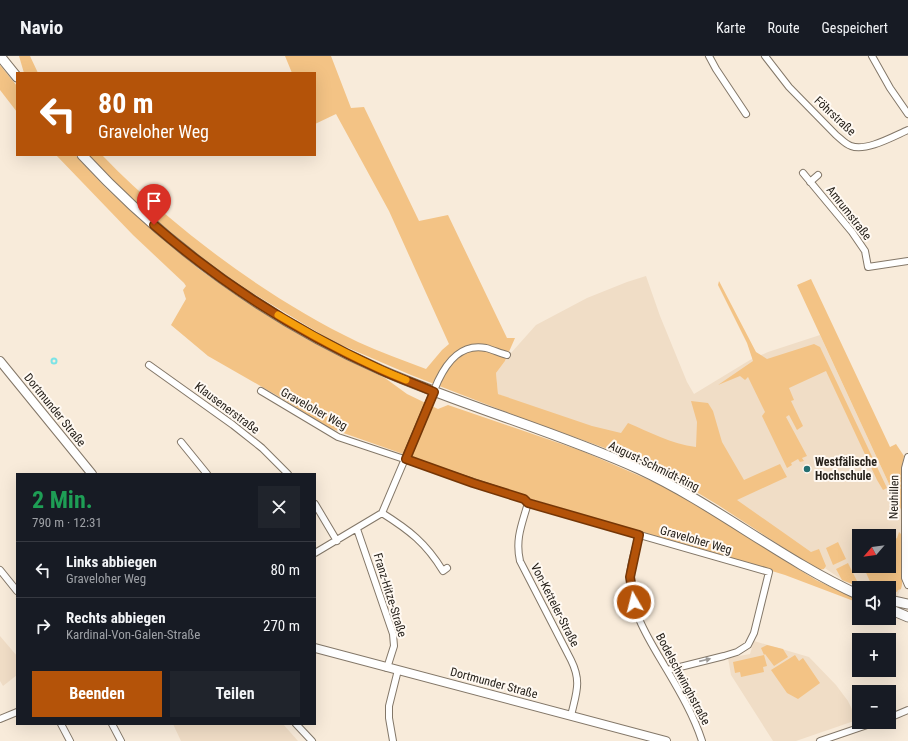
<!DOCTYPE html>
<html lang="de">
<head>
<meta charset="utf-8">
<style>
  body { margin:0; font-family:"Roboto Condensed",sans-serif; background:#20242c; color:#f1f3f6; height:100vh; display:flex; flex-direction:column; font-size:15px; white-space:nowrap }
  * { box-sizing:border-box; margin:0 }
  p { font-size:13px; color:#9ea1a6 }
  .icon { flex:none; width:22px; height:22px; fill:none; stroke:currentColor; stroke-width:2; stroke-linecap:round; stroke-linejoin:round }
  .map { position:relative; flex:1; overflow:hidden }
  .side { position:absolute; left:16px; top:417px; width:300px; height:252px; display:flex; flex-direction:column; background:#171b24; border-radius:0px; box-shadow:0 4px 16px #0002 }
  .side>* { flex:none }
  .hud { position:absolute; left:16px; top:16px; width:300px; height:84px; border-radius:0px; box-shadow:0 4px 16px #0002; background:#b45309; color:#fff; overflow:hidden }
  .needle { width:26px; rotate:242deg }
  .fabs { position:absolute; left:852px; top:473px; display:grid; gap:8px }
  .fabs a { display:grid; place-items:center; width:44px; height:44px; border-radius:0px; background:#171b24; box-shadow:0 4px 16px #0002; font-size:20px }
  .pin { position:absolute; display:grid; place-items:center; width:34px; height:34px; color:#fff; margin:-41px -17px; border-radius:50% 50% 50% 0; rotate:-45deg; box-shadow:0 0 4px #0007 }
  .pin .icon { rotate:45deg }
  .me { position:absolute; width:44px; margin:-22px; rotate:352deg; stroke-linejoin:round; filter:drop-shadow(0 0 3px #0008) }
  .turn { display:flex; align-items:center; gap:14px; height:84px; padding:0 16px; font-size:18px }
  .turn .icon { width:52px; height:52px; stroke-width:2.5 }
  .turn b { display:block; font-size:28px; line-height:34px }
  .round { display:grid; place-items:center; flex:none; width:42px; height:42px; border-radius:0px; background:#20242c }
  .summary { display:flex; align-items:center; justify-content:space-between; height:68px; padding:0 16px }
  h1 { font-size:24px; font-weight:700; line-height:30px; color:#1e9e55 }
  .primary-button { display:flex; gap:8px; margin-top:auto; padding:8px 16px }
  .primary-button a { flex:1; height:46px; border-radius:0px; background:#b45309; color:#fff; font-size:16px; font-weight:700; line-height:46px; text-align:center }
  .primary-button a+a { background:#20242c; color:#f1f3f6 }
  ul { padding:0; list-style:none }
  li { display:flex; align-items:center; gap:12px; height:56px; padding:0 16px; border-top:1px solid #363941 }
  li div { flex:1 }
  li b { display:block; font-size:15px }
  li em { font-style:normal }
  header { display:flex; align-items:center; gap:24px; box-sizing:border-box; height:56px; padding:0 20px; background:#171b24; border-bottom:1px solid #363941 }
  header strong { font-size:19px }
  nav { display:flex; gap:22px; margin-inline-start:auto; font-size:14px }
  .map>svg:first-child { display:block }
  .built { fill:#f0ddc6; fill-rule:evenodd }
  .green { fill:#f3c385 }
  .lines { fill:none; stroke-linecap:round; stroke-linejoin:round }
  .stream { stroke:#7ce3e6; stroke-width:2 }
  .minor-casing { stroke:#837768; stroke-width:8 }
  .tertiary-casing { stroke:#837768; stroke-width:10 }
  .secondary-casing { stroke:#837768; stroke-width:11 }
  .minor { stroke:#fff; stroke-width:6 }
  .tertiary { stroke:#fff; stroke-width:8 }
  .secondary { stroke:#fff; stroke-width:9 }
  .oneway { fill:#9d9b98 }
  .route-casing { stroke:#753606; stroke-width:10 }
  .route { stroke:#b45309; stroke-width:7 }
  .slow { stroke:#f59e0b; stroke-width:7 }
  .poi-dot { fill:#236f71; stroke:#fff9f2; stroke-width:1.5 }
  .labels { text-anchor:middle; stroke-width:4; stroke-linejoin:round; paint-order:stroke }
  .street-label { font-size:12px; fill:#26211b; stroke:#fff9f2 }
  .poi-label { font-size:12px; font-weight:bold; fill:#26211b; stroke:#fff9f2; text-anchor:start }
</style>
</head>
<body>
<header>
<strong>Navio</strong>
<nav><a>Karte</a><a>Route</a><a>Gespeichert</a></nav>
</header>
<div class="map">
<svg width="908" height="685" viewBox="0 0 908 685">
  <rect width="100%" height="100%" fill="#f8ebda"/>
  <path class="built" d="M646,220l14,40 27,66 7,12 56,-34 18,-8 52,-17 82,177v74l-5,11 -8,-3v-6h-22l-23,-7 -126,-85 -97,-54 -123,-48 -2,-21 15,-20 25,-28 51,-27 40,-16zM859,480h30v30h-30z
    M0,580l17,20v19l-14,11 -3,-5z
    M754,585l55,16 27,28 12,16 9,19 -61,21h-23l-42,-66 -3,-17 22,-4z
    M173,668h110l15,17h-117z"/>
  <path class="green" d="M19,0h11l8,17h-14z
    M285,0h46l20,52 13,-1 55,114 29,-6 59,123h8l-10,23 -9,12 2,21 94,32 29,7 7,-10c22,9 43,21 68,24l1,-25 -6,-21 17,2 5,8 9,31 22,38 36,-16 7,13 -50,23 74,52 8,-3 7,17 -2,3 -5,1 -17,-10 -84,-55 -35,-21 -31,-17 -36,-15 -92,-33 -113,-44 -79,-34 -83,-50 -44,-30 -68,-57 -49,-49h14c20,21 41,40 62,58 60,51 124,95 194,129 22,10 45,18 68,27l16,-19 7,-6 -60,-133 -53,-97 -21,10v-51h-23z
    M0,9l17,21v26l-17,-22z
    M56,99h19l31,33 36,33 57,48 40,28 74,45 72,36 22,16 31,15 10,-4 134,46 79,34 33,18 101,64 21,13 43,20v3l-74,-28 -254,-76 -202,-71 -46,-29 -75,-43 -37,-31 15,-26 -3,-9 3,-4 -2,-3 -51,-48z
    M811,223l79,168 6,-3 8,12 -3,15 1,41 -105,-227z
    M719,225l37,71 11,7 47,-15 6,3 67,141 -4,2 -6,-10 -51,-109 -37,17 5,12 -3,1 12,25 -6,4 -8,-15 -3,2 21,39 -5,2 2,3 -4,1 -2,-3 -7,4 1,2 -5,3 -25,-52 3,-4 -17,-35 -3,3 -5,-4 -22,9 35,-24 -6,-18 -29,-58z
    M899,476l4,4 -1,48 -1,5 -3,1 -1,2 -8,-2v-2h-9l-8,-2 -9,-20h26v-23l8,-5z
    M838,486l8,17 -13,6 -7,-17z
    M848,507l11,22 12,3h-9l-20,-8 -6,-11z
    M767,589l16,4 5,8 -14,9 -9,-12 -1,1 3,11 -4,1 1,5 -23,5 -1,-5 -5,1 -2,-11 31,-7 -3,-7z
    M795,599l4,6 4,-3 17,25 -22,16 -11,-6 -16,-23z"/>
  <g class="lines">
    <path class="stream" d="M51.5 305a2.5 2.5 0 1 1 5 0a2.5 2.5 0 1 1-5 0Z"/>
    <defs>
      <path id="minor" d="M709,0l7,13 30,45
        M765,0l24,31 47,48c5,4 9,9 15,11 15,6 43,-10 57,-16
        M872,0l18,32 18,26
        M803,117l49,59 13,19 3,16 40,-6
        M810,126l8,-7
        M149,309l84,60 29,23 26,26
        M261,335l77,46 186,62 4,4 241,69 -15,61 -6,12 -11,7 -13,4 -56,14
        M181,386l26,32
        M908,401l-3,11v110l3,7
        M528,447c-6,21 -13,36 -8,58l51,99c11,22 5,33 0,56
        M315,448l22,37
        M382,457c27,17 44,30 61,58l4,-3
        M357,473l36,105 1,12 -7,22
        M639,479c-3,14 -9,28 -9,42 0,35 20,64 37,93 13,22 27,46 35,71
        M315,497l67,-40 56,-132c9,-19 23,-38 48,-33 7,2 14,5 21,7
        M0,514l17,21
        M889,662l19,-8
        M0,663l17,-7
        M61,668l9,17
        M112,668l9,17
        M296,668l16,17
        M393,685l-4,-23v-12l9,-36
        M820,685l56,-19"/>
      <path id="tertiary" d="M0,305l92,113
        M315,592l351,93"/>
      <path id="secondary" d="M0,0l17,21
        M82,99c84,91 186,165 299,215 85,37 174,61 258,99 77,36 143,91 220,126
        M889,544l19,4
        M889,553l19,8"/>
    </defs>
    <use href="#minor" class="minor-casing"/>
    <use href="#tertiary" class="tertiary-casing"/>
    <use href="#secondary" class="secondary-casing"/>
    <use href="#minor" class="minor"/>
    <use href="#tertiary" class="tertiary"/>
    <use href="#secondary" class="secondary"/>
  </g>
  <defs><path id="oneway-solid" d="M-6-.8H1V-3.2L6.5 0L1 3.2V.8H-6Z"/></defs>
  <use class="oneway" href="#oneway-solid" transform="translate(705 604) rotate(-13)"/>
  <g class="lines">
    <defs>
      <path id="route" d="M154,169c68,59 145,108 227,145 17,8 35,14 53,22l-28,67 67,24 51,16 4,4 111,32 -9,42 4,25"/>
    </defs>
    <use href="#route" class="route-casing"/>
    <use href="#route" class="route"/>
    <path class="slow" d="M278,259c42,25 83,47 128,65"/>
  </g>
  <circle class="poi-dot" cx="807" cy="413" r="4"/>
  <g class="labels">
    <g class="street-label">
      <text transform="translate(835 60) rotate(43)" y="4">Föhrstraße</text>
      <text transform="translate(849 157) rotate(52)" y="4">Amrumstraße</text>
      <text transform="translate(227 352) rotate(37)" y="4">Klausenerstraße</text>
      <text transform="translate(314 353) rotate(29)" y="4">Graveloher Weg</text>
      <text transform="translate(55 354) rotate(51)" y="4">Dortmunder Straße</text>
      <text transform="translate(654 410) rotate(26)" y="4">August-Schmidt-Ring</text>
      <text transform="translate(894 441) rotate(-89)" y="4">Neuhillen</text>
      <text transform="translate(696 484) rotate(16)" y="4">Graveloher Weg</text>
      <text transform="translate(390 539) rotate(73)" y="4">Franz-Hitze-Straße</text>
      <text transform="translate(555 549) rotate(63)" y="4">Von-Ketteler-Straße</text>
      <text transform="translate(683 623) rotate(62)" y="4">Bodelschwinghstraße</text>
      <text transform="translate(494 627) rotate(15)" y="4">Dortmunder Straße</text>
    </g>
    <g class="poi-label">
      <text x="815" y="410">Westfälische<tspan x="815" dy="14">Hochschule</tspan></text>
    </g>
  </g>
</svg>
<div class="fabs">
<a><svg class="needle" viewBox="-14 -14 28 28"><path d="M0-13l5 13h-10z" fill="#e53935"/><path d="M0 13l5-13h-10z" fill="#9ea1a6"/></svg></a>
<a><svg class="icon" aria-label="sound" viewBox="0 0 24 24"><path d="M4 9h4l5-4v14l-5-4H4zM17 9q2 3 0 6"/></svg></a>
<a>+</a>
<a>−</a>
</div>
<div class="pin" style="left:154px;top:169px;background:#d93025"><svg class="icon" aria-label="arrive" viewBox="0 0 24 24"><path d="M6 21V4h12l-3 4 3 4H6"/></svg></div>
<svg class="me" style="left:634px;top:546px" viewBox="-20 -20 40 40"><circle r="17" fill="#b45309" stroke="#fff" stroke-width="3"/><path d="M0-11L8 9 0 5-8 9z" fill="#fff"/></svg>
<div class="hud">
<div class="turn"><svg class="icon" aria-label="left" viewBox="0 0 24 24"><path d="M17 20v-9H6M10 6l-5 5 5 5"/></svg><div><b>80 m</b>Graveloher Weg</div></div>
</div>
<section class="side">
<div class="summary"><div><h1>2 Min.</h1><p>790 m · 12:31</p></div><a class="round"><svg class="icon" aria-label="close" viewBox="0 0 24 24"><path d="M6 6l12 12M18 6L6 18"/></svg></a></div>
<ul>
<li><svg class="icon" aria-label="left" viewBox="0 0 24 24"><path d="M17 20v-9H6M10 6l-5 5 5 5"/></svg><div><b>Links abbiegen</b><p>Graveloher Weg</p></div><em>80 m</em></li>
<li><svg class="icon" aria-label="right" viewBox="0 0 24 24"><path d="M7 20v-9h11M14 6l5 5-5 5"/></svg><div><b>Rechts abbiegen</b><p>Kardinal-Von-Galen-Straße</p></div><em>270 m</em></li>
</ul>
<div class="primary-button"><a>Beenden</a><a>Teilen</a></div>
</section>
</div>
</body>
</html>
